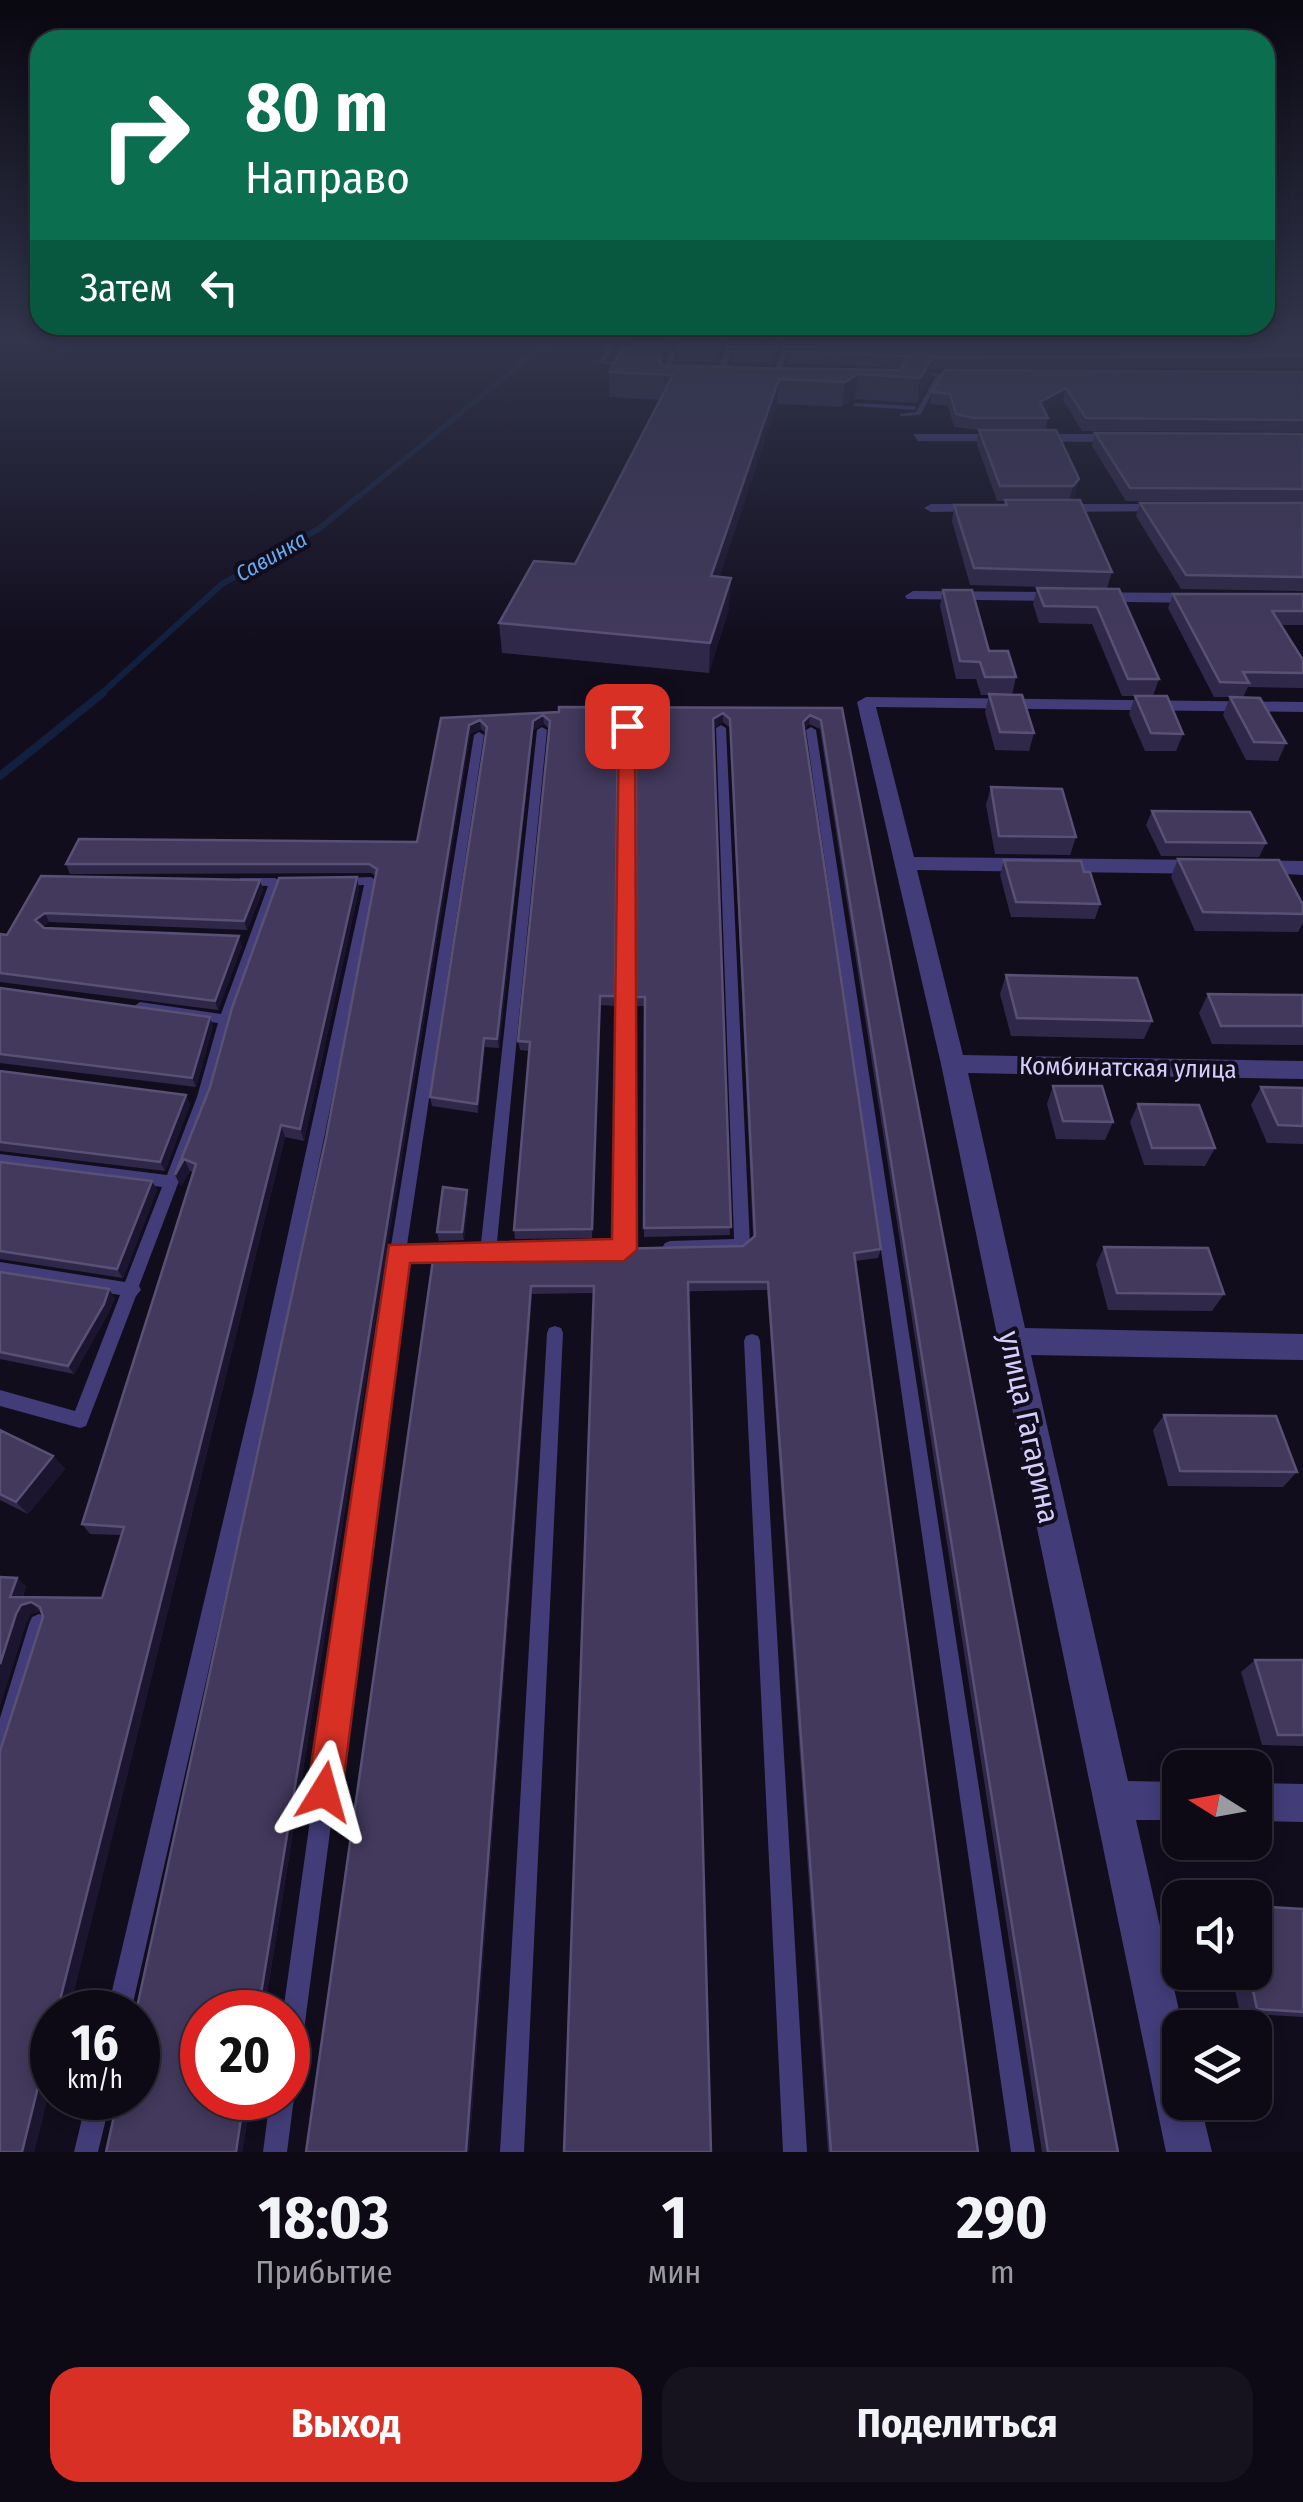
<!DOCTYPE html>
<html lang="ru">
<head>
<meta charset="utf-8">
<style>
  body { margin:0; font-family:"Fira Sans Condensed",sans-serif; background:#16131f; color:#f1f3f6; height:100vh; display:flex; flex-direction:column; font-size:38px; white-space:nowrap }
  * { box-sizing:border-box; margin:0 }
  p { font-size:32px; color:#9a9aa1 }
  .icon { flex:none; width:55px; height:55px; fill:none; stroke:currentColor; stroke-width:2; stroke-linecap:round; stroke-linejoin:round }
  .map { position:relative; height:2152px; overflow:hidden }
  .drawer { display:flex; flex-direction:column; background:#0d0a16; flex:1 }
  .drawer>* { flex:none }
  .banner { position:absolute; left:30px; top:30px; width:1245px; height:305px; border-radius:30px; box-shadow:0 5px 15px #0003,0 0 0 2px #2d2b35; background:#0b6e4f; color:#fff; overflow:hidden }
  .needle { width:65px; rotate:281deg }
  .buttons { position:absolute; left:1162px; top:1750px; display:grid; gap:20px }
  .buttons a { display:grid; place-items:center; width:110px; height:110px; border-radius:20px; background:#0d0a16; box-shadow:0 5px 15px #0003,0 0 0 2px #2d2b35; font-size:50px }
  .speed { position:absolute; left:30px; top:1990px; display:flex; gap:20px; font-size:50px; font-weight:700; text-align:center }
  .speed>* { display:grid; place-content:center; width:130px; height:130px; border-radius:50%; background:#0d0a16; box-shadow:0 5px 15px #0003,0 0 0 2px #2d2b35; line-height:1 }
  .speed small { font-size:25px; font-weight:400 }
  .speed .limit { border:15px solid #d22; background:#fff; color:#111 }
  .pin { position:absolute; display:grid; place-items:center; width:85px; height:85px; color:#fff; margin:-42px; border-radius:20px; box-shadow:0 5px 15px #0006 }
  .me { position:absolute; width:110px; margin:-55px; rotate:8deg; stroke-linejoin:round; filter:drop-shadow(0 0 8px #0008) }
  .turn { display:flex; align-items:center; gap:35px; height:210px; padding:0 50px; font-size:45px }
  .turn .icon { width:130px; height:130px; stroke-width:2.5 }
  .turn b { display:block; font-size:70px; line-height:85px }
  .then { display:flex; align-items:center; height:95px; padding:0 50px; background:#0003; gap:20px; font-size:38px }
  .eta { display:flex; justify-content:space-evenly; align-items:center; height:170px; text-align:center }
  .eta b { font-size:60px; font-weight:700; line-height:70px }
  .cta { display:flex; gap:20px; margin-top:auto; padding:20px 50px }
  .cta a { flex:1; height:115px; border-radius:30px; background:#d93025; color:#fff; font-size:40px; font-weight:700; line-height:115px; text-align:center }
  .cta a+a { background:#16131f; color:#f1f3f6 }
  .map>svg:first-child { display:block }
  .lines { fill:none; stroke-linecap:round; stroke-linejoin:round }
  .stream-far2 { stroke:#11203e; stroke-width:5 }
  .stream-far1 { stroke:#11203e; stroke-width:6 }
  .stream { stroke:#11203e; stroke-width:8 }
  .lane { fill:#423c78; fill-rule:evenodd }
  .street { fill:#423c78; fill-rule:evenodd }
  .wall { fill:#302849 }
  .shaded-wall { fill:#1c1530 }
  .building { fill:#42395c; stroke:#595175; stroke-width:2.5 }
  .route { fill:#d93025; stroke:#8d1f18; stroke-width:2.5 }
  .labels { text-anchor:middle; stroke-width:8; stroke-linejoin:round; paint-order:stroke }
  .far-water-label { font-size:22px; font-style:italic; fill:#65aaf2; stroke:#110d1d }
  .street-label { font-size:25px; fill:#d5cefb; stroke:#110d1d }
  .near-street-label { font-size:30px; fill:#d5cefb; stroke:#110d1d }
</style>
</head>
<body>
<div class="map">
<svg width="1303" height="2152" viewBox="0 0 1303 2152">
  <rect width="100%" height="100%" fill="#110d1d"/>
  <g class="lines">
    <path class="stream-far2" d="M356,499l191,-157"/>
    <path class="stream-far1" d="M100,695l122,-111 98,-56 39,-32"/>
    <path class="stream" d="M0,776l103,-83"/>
    <path class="lane" d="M610,342h6l-11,19 25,5v2l-31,-5z
      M675,342h6l-9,22 48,1 7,-23h6l-6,23 38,3 -3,2 -91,-2 -2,16 -5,1v-17l-3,-2 4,-2z
      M785,342h6l-9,25h12l2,3 -21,-1z
      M915,371l28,3 -23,41 -20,1v-2l16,-2 20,-36 -23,-2z
      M855,403l59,3 3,2 -3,2 -61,-4z
      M627,723l5,3v524l-2,5 -6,2 -6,-2 -2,-5 6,-524z
      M721,725l5,3 24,517 -3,5 -5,1 -72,4 -5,-2 -3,-5 3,-5 5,-2 64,-2 -18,-511z
      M542,727l5,3 -51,522 -2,5 -6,2 -6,-2 -2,-5 57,-522z
      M811,727l5,3 219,1422h-24l-205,-1422z
      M479,732l5,3 -77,510h62l6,2 2,5 -2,5 -6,2h-64l-105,802 -4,8 -8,4v-61h-5l107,-760 84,-517z
      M371,877l6,4 -105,509 -141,622h-24l147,-622 110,-505 -23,1 -6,-4 6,-4z
      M241,878h34l6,4 -48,137 -22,78 -72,189 2,4 -5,6 -50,130 -6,2 -80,-22v-16l75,21 45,-116 -120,-19v-14l125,20 37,-95 -162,-21v-12l167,21 30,-78 21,-74 -78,-11 -7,-5 7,-5 81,12 47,-128 -31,-1 -2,-3z
      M555,1326l6,2 2,5 -39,819h-24l47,-819 2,-5z
      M752,1334l6,2 2,5 47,811h-24l-39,-811 2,-5z
      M39,1614l7,3 3,7 -39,127 -3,7 -7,3v-43l29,-94 3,-7z
      M288,2088l3,1 3,9 -7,54h-24l7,-54h18z
      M87,2098h24l-13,54h-24z"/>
    <path class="street" d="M913,434h215l6,4 -6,4 -210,-1z
      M986,504l7,4 -2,3 -60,1 -7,-4 7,-4z
      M1171,504l7,4 -2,3 -125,1 -7,-4 7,-4z
      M913,591l290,2 8,5 -8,5 -296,-4 -2,-3z
      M866,697l437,5v10l-427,-5 38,150 296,3 11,7 -11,7 -293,-4 46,185 340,6v18l-335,-6 57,255 278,6v26l-272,-5 97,426 52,1v38h-44l47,208h-3v74h20l12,50h-46l-225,-1088 -84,-362z
      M1250,860l53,1v14l-60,-3v-10z
      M1255,1783l48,1v38l-48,-1z"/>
  </g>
  <path class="wall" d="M632,342h39l-8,19h-3l6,6 234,3 1,-2 -114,-5 1,-11 515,-10v26l-372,1 -1,11 -13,23 -62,-4 -13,8 -65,-3 -58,173 10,31 -20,65 -207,-20 -3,-30 76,-59 85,-164 -51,-3v-25z
    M680,342h43l-6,20 -40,-1v-11z
    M781,342l-8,21 -42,-1 1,-11z
    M1303,372v60l-221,-1 -19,-31 -18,10 3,8 -3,12 34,49 -4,16 -5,5 42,72 -5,16 52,91 -6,17 30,38 -7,17h-31l-16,-37 6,-18h-13l-30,-72 -53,-1 -6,-19 4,-16h50l-117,-3 -18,-64 2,-16h50l1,-4h-8l-20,-56 2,-15 -25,-3 -6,-21 -18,-2 2,-12z
    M1095,433l208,1v68l-177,-1 -34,-55z
    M1140,503h163v88l-122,-2 -45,-73z
    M943,590l46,61 27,26 -4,18 22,38 -5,18 -34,-1 -10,-38 4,-17h-8l-5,-16h-20l-16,-73z
    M1173,594h130v31h-22l22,35v28l-55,-1 -5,10 43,46 -8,18 -32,-1 -23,-45 7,-18h-16l-46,-89z
    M842,708l276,1444h-76l-222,-1423 -11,-5 -5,5 77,520 -3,9 -23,3 123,891h-150l-61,-862 -235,4 -63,858h-163l128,-899 309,-7 10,-9 -23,-509 -7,-6 -10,6 17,507 -86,2 1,-231h-9v-280l-11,-6 -7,6 -3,280 -15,-1 -8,233 -77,1 -1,-9 15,-179 -9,-1 -2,-9 31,-312 -5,-5 -11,6 -34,318 -14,-1 -7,66 -46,-7 -2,-9 56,-364 -5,-4 -11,5 -206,1278h-62v86h49l-9,54h-136l220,-1014 50,-262 -5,-3 -301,1 -4,-10 351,-22 24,-124 118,-6z
    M991,787l85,50 -6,18 -75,-1 -9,-49z
    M1152,811l114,32 -7,14 -98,-1 -15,-31z
    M1178,859l125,46v18l-5,9 -103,-1 -24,-54z
    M1004,860l80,12 16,32 -5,15 -84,-2 -11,-42z
    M41,876l219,4 3,10 -16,40 -198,-8 -7,5 2,1 198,18 -24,64 -218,-28v-48l7,1z
    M357,877l2,12 -55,252 -19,-4 -251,1015h-34l3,-406 40,-129 -3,-6 -9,3 -5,9 -26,82v-128l26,9 -3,11 79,1 19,-63 -31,-1 -8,-10 111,-352 -3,-1 -9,15 -6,-11z
    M1006,975l146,46 -8,18 -133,-3 -11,-42z
    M0,988l210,29 3,9 -17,61 -196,-24z
    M1208,994l95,1v50l-91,-1 -13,-31z
    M0,1071l186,24 4,9 -25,67 -165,-20z
    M1053,1086l60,36 -8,18 -49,-1 -9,-35z
    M1261,1087l42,1v56l-36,-1 -16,-38z
    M1138,1104l77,44 -10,18 -61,-1 -14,-43z
    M0,1162l152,19 5,9 -34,88 -123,-19z
    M467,1190l1,9 -4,41 -25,1 -2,-9z
    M1104,1247l120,47 -12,17 -104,-1 -12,-46z
    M0,1272l115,26 -6,14 -35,62 -74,-15z
    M1164,1415l133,57 -14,15 -115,-1 -15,-56z
    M0,1430l53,26 12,13 -37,45 -28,-14z
    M1255,1660h48v86l-41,-1 -21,-73z
    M1303,1909v108l-63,-4 -9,-41h24z"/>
  <path class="shaded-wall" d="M666,342h5l-8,19v-12z
    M720,342h3l-6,20 1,-12z
    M778,342h3l-8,21 1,-12z
    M934,355l-4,25 -13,23 3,-25z
    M858,374l-3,25 -13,8 3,-25z
    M779,379l-2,25 -67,202 1,-30z
    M1066,388l-3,12 -25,14 2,-12z
    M1079,479l-4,16 -6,6 4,-15z
    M731,578l-2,30 -20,65 1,-30z
    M625,711v9l-7,6 -3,280 3,-289z
    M723,713v9l-11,6 1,-9z
    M543,715l1,9 -11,6 -34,318 -2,-9 36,-318z
    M810,715l-1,9 -7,7 1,-9z
    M480,720l1,9 -11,5 -206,1278h-6l211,-1287z
    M357,877l2,12 -55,252 -4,-12z
    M260,880l3,10 -16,40 -3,-9z
    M45,913l4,9 -10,7 -4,-9z
    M239,936l3,10 -24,64 -3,-9z
    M210,1017l3,9 -17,61 -4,-9z
    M484,1038l1,9 -7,66 -1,-9z
    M186,1095l4,9 -25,67 -5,-9z
    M281,1125l4,12 -216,875h-12z
    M184,1159l6,12 -9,15 -6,-11z
    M152,1181l5,9 -34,88 -6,-9z
    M467,1190l1,9 -4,41 -2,-8z
    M531,1286l1,8 -63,858h-3z
    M109,1289l6,9 -6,14 -35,62 -6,-8z
    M53,1456l12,13 -37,45 -12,-12z
    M17,1578l9,8 -6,19 -10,-8z
    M31,1602l9,9 -9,3 -5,9 -26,82v-41l16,-50 5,-9z
    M52,2030v48l-18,74h-12z
    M244,2098h7l-9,54h-6z"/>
  <path class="building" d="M632,342h34l-3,7 -34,-1z
    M680,342h40l-2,8h-41z
    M734,342h44l-4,9h-42z
    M792,342h511v14l-368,2 -3,-1 2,-2 -24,-1 -2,2 -120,-4z
    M622,348h38l-1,13 7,6 234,3 10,-16 24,1 -14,23 -62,-4 -13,8 -66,-3 -68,197 20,2 -21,65 -211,-20 35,-62 41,3 98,-189 -64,-3z
    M674,366l82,2 -82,-1z
    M945,370l358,2v48l-217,-2 -20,-30 -26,14 8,16h-74l-18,-4 -6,-20 -18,-2z
    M979,430h77l23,49 -6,7h-73z
    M1095,433l208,1v55l-173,-1z
    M1005,500h75l32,72 -138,-4 -20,-63h53z
    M1140,503h163v74l-117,-2z
    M1037,588l82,1 40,90h-31l-31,-72 -53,-1z
    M943,590h29l17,61h19l8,26h-31l-5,-15 -20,-1z
    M1173,594h130v17h-31l31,49v13l-60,-1 6,11 -29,-1z
    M989,694l33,1 12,38 -34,-1z
    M1135,696h32l16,38 -32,-1z
    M1230,697l30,1 26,45 -32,-1z
    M559,707l283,1 276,1444h-70l-227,-1432 -11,-5 -7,7 78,527 -27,4 124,899h-147l-63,-870h-80l23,870h-147l30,-866h-63l-65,866h-160l128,-899 309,-7 12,-10 -25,-517 -7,-6 -10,6 18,508 -87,1 1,-231h-9v-280l-11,-6 -7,6 -3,279h-15l-8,233 -78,1 16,-188 -12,-1 32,-320 -7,-6 -10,6 -36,318 -13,-1 -7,66 -47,-7 57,-370 -7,-7 -11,5 -211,1287h-56v86h42l-8,54h-130l12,-54h20l-2,-86 190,-874 51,-269 -8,-5h-303l13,-25 338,3 24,-124 118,-6z
    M991,787l71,2 14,48 -77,-1z
    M1152,811l98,1 16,31 -100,-1z
    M1178,859l101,1 24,45v9l-100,-2z
    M1004,860l77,1 3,11h6l10,32 -84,-2z
    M41,876l219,4 -16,41 -199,-8 -10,7 9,8 195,8 -24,65 -215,-28v-39l7,1z
    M357,877l-57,252 -19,-4 -224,887h-5v18l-30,122h-22v-401l43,-134 -3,-10 -9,-5 -10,3 -5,9 -16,50v-87l17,1 -7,19 92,1 22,-71 -42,-3 114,-360 -12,-5 -9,16 35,-88 22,-79 47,-130z
    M1006,975l131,3 15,43 -135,-3z
    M0,988l210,29 -18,61 -192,-24z
    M1208,994l95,1v31h-82z
    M0,1071l186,24 -26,67 -160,-20z
    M1053,1086h49l11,36 -50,-1z
    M1261,1087l42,1v38l-25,-1z
    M1138,1104l61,1 16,43h-63z
    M0,1162l152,19 -35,88 -117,-18z
    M443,1187l24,3 -5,42h-25z
    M1104,1247l104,1 16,46 -107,-1z
    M0,1272l109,17 -5,15 -36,62 -68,-14z
    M1164,1415l112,1 21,56 -117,-1z
    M0,1430l53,26 -37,46 -16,-8z
    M1255,1660h48v75h-25z
    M1255,1906l48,3v103l-46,-3 -8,-37h6z"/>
  <linearGradient id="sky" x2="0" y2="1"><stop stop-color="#090710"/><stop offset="0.53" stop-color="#32354c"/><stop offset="1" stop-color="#32354c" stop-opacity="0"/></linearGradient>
  <rect width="1303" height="643" fill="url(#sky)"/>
  <path class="route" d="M627,721l8,5 2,524 -13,11 -214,2 -68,529 -5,12 -13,5 -12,-5 -5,-12 82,-547 223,-6 7,-513z"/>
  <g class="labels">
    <g class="far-water-label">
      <text transform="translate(271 556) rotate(-30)" y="8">Савинка</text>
    </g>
    <g class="street-label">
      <text transform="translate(1128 1067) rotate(1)" y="9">Комбинатская улица</text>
    </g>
    <g class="near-street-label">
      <text transform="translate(1029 1427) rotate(78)" y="10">улица Гагарина</text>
    </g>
  </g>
</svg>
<div class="buttons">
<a><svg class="needle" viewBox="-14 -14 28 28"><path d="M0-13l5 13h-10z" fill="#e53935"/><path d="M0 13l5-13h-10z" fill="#9a9aa1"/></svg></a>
<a><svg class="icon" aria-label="sound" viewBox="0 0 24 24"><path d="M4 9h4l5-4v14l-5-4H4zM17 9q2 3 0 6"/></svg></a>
<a><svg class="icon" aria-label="layers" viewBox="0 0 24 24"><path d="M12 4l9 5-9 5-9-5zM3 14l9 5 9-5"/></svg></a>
</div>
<div class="speed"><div>16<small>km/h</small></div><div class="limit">20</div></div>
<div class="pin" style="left:627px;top:726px;background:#d93025"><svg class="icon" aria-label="arrive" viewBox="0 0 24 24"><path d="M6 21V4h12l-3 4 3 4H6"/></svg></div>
<svg class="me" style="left:324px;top:1792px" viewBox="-20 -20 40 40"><path d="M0-17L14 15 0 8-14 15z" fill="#d93025" stroke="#fff" stroke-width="4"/></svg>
<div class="banner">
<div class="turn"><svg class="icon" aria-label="right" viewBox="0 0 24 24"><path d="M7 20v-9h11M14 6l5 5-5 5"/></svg><div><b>80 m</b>Направо</div></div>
<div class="then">Затем<svg class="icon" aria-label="left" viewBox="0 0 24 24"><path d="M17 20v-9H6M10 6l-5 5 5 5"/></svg></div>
</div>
</div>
<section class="drawer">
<div class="eta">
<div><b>18:03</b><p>Прибытие</p></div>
<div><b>1</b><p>мин</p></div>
<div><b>290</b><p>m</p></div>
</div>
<div class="cta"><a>Выход</a><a>Поделиться</a></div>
</section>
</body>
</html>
